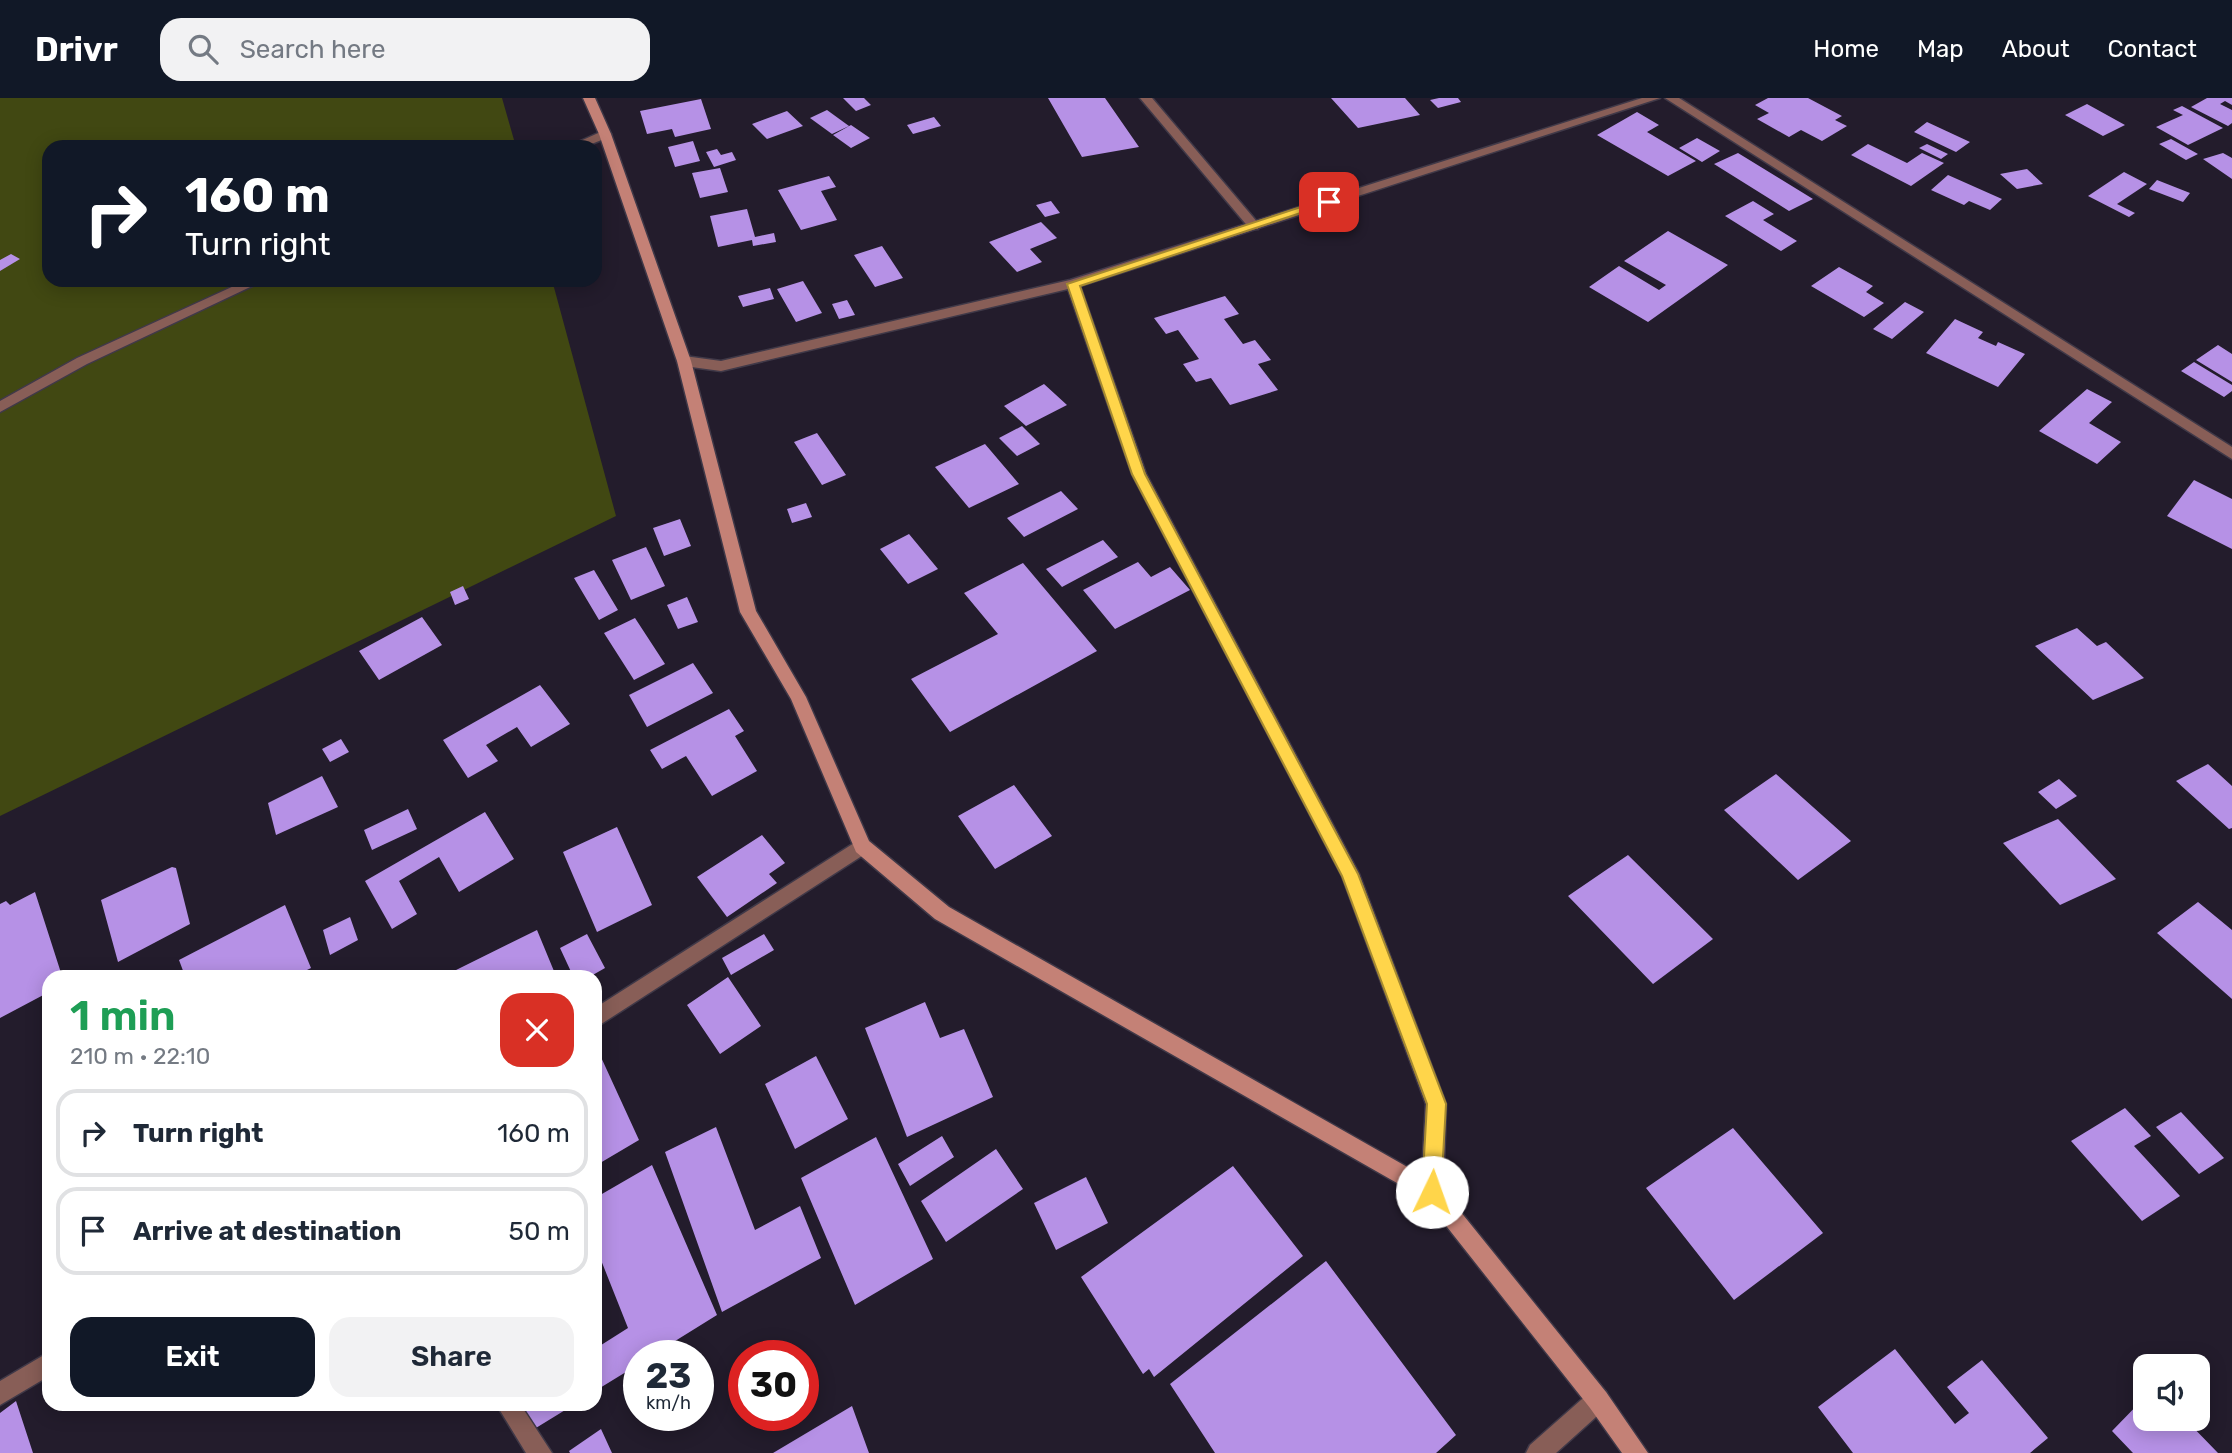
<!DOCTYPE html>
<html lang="en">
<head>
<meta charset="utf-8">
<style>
  body { margin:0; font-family:Rubik,sans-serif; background:#f2f2f3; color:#1f2937; height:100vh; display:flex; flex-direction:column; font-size:26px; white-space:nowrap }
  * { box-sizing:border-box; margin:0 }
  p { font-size:23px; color:#747a83 }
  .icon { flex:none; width:38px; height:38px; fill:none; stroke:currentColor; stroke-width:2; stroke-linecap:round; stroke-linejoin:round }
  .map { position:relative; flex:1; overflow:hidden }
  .drawer { position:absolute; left:42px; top:872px; width:560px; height:441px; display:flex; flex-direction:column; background:#fff; border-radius:21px; box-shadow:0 4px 18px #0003 }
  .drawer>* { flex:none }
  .guide { position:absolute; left:42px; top:42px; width:560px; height:147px; border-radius:21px; box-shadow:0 4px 18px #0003; background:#111827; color:#fff; overflow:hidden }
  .fabs { position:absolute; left:2133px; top:1256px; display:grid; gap:14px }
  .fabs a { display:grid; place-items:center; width:77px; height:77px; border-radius:14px; background:#fff; box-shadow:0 4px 18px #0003; font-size:35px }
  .speed { position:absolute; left:623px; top:1242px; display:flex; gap:14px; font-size:35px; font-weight:700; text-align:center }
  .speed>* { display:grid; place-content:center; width:91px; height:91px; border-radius:50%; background:#fff; box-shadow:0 4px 18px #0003; line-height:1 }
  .speed small { font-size:18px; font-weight:400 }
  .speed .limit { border:10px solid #d22; background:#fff; color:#111 }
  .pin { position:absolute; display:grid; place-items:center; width:60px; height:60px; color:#fff; margin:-30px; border-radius:14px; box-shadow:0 4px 10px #0006 }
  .me { position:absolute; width:77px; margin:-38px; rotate:3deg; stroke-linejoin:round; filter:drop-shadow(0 0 5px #0008) }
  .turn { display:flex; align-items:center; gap:24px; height:147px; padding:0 28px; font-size:32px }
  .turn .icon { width:91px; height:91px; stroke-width:2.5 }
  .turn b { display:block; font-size:49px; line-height:60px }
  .round { display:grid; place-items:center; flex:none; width:74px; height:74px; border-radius:21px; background:#f2f2f3 }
  .headline { display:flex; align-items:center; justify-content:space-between; height:119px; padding:0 28px }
  h1 { font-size:42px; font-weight:600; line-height:52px; color:#1e9e55 }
  .action { display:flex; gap:14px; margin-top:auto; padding:14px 28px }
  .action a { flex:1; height:80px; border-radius:21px; background:#111827; color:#fff; font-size:28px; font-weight:600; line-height:80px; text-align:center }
  .action a+a { background:#f2f2f3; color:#1f2937 }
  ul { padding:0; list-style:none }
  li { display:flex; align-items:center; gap:21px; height:88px; margin:0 14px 10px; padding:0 14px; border:4px solid #e0e1e3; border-radius:21px }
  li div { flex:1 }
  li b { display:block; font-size:26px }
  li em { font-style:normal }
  header { display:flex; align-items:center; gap:42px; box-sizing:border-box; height:98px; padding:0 35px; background:#111827; color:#fff }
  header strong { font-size:33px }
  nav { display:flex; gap:38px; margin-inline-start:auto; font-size:24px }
  .search { width:490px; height:63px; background:#f2f2f3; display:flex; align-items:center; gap:18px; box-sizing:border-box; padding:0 24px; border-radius:21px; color:#747a83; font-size:26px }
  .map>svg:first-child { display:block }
  .forest { fill:#414812 }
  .building { fill:#b691e6 }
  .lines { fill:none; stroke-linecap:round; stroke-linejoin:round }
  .lane-casing { stroke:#403948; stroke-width:3 }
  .street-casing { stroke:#403948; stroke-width:3 }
  .secondary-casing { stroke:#403948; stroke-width:3 }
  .lane { fill:#885e57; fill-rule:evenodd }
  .street { fill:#885e57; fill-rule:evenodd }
  .secondary { fill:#c48176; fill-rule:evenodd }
  .route { fill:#ffd54a; stroke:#a68a30; stroke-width:2 }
</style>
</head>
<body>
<header>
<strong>Drivr</strong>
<div class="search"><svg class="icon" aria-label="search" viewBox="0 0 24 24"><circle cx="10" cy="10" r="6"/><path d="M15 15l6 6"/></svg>Search here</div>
<nav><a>Home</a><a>Map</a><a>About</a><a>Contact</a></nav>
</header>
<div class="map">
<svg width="2232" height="1355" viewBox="0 0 2232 1355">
  <rect width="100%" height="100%" fill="#231c2c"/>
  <path class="forest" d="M0,0h502l14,49h-467v133h503l64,236 -616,300z"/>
  <path class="building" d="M843,0h21l7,7 -15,6z
    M1048,0h57l34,49 -57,10z
    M1331,0h74l15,17 -62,13z
    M1439,0h19l3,4 -23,6 -8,-8z
    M1768,0h40l34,18 -7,4 12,6 -25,15 -21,-11 -12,7 -32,-18 12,-6 -14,-8z
    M2207,0h25v7l-7,-4 -5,3 12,6v13l-4,3 -37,-19z
    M701,1l10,30 -36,8 -3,-8 -25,5 -7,-23z
    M2087,6l38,21 -22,11 -38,-21z
    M2182,8l41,22 -35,17 -32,-18 27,-12 -10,-5z
    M827,12l22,16 -17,8 -22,-16z
    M787,13l16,15 -36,13 -15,-15z
    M1637,14l22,13 -12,7 49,29 -28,15 -71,-41z
    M934,19l7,9 -28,8 -6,-9z
    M1927,24l43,20 -14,10 -42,-20z
    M851,27l19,13 -19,10 -18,-13z
    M1697,40l23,13 -18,11 -23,-14z
    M2171,41l27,15 -12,6 -27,-16z
    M693,43l7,20 -25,6 -7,-20z
    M1868,46l39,19 15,-10 22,10 -33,23 -60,-31z
    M1927,46l21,10 -7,5 -22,-11z
    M717,51l4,6 11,-3 4,8 -22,7 -8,-15z
    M1738,55l75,46 -24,12 -75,-47z
    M2223,55l9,5v21l-29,-20z
    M720,70l8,24 -28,6 -8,-25z
    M2027,71l16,15 -26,5 -17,-15z
    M2124,74l23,12 -30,20 18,9 -6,4 -41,-21z
    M1948,77l54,24 -12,11 -21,-9 -5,4 -33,-15z
    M829,78l7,11 -15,4 16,29 -36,10 -23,-40z
    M2157,82l33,13 -7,9 -34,-13z
    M1051,103l9,12 -15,4 -9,-12z
    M1753,103l21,13 -11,6 34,21 -16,10 -56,-35z
    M747,111l8,28 19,-4 2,9 -23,4 -1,-6 -34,7 -8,-31z
    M1041,124l16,16 -27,11 12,13 -25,10 -28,-30z
    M1668,133l60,34 -80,57 -59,-35 30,-21 40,24 7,-5 -42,-24z
    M882,148l21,32 -28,9 -21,-32z
    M11,156l9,5 -20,12v-11z
    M1839,169l34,19 -7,6 18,11 -20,14 -53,-31z
    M803,183l19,32 -26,9 -19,-33z
    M770,190l4,11 -31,8 -5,-11z
    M1225,198l14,18 -15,5 19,25 12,-4 16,20 -13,4 20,26 -48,15 -19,-27 -15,4 -13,-18 16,-5 -21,-29 -12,4 -12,-16z
    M847,202l8,15 -16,4 -7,-15z
    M1905,204l19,10 -32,27 -19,-10z
    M1955,221l28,13 -5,6 18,8 2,-4 27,12 -27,33 -72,-34z
    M2218,247l14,9v28l-36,-22z
    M2194,264l38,23v6l-8,6 -43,-26z
    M1044,286l23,21 -41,21 -22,-20z
    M2087,291l25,13 -23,21 32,19 -24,22 -58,-33z
    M1022,328l18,18 -23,12 -18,-18z
    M817,335l29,42 -24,10 -28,-43z
    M985,346l34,40 -50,24 -34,-41z
    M2194,382l38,19v50l-65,-33z
    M1061,393l17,18 -54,28 -17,-19z
    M806,405l6,14 -20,6 -5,-14z
    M680,421l11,27 -27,10 -11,-28z
    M909,436l29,35 -30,15 -28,-35z
    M1103,442l15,17 -56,30 -16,-18z
    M646,449l19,39 -34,14 -19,-40z
    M1138,464l13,15 19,-10 20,23 -75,39 -32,-39z
    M1023,465l74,88 -147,81 -39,-53 87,-45 -34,-41z
    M594,472l24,40 -19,10 -25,-42z
    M463,488l6,13 -14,6 -5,-13z
    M687,499l11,25 -20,7 -11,-24z
    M422,519l20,28 -63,35 -20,-29z
    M635,520l30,46 -31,16 -30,-47z
    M2077,530l20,18 9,-4 38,36 -51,22 -58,-54z
    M693,565l20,30 -66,34 -18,-32z
    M540,587l30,39 -39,23 -14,-20 -31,18 12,16 -30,17 -25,-38z
    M729,611l15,22 -9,5 22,35 -45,25 -26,-40 -24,13 -12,-19z
    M341,641l8,13 -19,10 -8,-13z
    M2208,666l24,22v42l-3,1 -53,-48z
    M1776,676l75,67 -53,39 -74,-70z
    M322,678l16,31 -62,28 -8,-32z
    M2059,681l18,17 -21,13 -18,-17z
    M1014,687l38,51 -57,33 -37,-53z
    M408,711l9,20 -45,21 -8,-20z
    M485,714l29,47 -55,33 -20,-35 -40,24 18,33 -25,15 -27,-48z
    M2058,721l58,60 -56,26 -57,-62z
    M617,729l35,78 -55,27 -34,-80z
    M762,737l23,28 -16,11 8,9 -50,34 -30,-40z
    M1628,757l85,84 -60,45 -85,-88z
    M172,769l4,1 14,56 -72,38 -17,-62z
    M35,794l27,84h-13v16l-49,26v-114l6,-3 4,4z
    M2198,804l34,28v69l-75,-66z
    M285,807l26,63 -16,8h-110l-6,-16z
    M350,819l8,23 -28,15 -7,-25z
    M537,832l19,46h-104l-2,-3z
    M587,836l18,34 -14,8h-18l-13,-28z
    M764,836l10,16 -43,25 -9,-17z
    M728,879l33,49 -41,28 -33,-49z
    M925,904l15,36 24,-9 29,68 -86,40 -42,-109z
    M600,957l39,85 -44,26v-109z
    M816,958l32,63 -53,30 -30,-65z
    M2125,1010l26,28 -17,10 46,50 -38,25 -71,-80z
    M2181,1014l43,46 -25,16 -43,-47z
    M716,1029l39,103 45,-24 21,52 -99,54 -57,-160z
    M1733,1030l90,105 -89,67 -88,-112z
    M942,1038l12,21 -44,29 -12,-22z
    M876,1039l57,122 -78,46 -54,-127z
    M996,1051l27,40 -77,53 -25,-41z
    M652,1067l65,150 -66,41h-12v8l-44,27v-51l3,7 30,-19 -33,-83v-47z
    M1233,1068l70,90 -149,121 -5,-8 -6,5 -62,-97z
    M1086,1079l22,46 -52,27 -22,-47z
    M1326,1163l130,174 -20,18h-221l-45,-69z
    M1895,1251l60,75 14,-11 -22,-26 35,-27 66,78 -18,15h-177l-35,-46z
    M2146,1298v23h39l33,34h-85l-21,-22z
    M16,1303l17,52h-33v-40z
    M521,1306h54l-44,27z
    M852,1308l17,47h-96z
    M601,1331l11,24h-42l-1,-2z"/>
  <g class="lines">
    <defs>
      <path id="lane" d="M1140,0h12l106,125v6h-8z"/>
      <path id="street" d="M1642,0h18l-580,188 66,188 213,400 87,230 -3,88 -4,7 -7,4 -7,-4 -4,-7 5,-88 -84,-228 -210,-402 -64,-185 -347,82 -37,-5 -7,-5 7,-5 37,5 349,-81z
        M1665,0h14l553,349v12z
        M605,32l6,4 -2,3 -25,10h-17z
        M247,182h18l-178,84 -87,48v-11l77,-43z
        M862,740l6,2 3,6 -3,6 -273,176v-20z
        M49,1254v24l-49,29v-24z
        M1598,1291l8,3 3,8 -3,8 -50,45h-30l4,-8 60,-53z
        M496,1306h24l32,49h-26z"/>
      <path id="secondary" d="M583,0h12l16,36 80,227 65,250 50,86 63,144 80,66 490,278 167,207 42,61h-26l-32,-45 -165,-209 -490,-280 -79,-67 -65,-153 -51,-87 -63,-251 -78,-227z"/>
    </defs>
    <use href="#lane" class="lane-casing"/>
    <use href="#street" class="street-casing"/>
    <use href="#secondary" class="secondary-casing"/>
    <use href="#lane" class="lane"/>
    <use href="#street" class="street"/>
    <use href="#secondary" class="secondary"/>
  </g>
  <path class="route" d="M1325,101l9,3 -254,84 65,188 213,400 88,230 -5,88 -2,7 -7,2 -7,-2 -3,-7 5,-88 -85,-228 -210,-402 -65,-190z"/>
</svg>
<div class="fabs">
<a><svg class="icon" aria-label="sound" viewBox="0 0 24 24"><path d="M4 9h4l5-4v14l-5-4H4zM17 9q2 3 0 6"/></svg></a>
</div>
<div class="speed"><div>23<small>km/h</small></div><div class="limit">30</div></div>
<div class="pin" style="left:1329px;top:104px;background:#d93025"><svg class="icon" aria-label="arrive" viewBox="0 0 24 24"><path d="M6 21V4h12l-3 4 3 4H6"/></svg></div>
<svg class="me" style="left:1432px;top:1094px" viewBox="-20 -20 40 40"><circle r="19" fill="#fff"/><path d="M0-13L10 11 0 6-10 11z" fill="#ffd54a"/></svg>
<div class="guide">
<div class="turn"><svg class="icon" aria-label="right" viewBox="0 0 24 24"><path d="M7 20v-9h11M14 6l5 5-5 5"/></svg><div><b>160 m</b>Turn right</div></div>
</div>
<section class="drawer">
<div class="headline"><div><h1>1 min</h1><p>210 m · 22:10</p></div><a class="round" style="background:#d93025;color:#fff"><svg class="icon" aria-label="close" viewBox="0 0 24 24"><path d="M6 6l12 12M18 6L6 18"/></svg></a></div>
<ul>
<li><svg class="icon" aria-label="right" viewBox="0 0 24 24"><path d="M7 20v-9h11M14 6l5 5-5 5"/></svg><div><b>Turn right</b></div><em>160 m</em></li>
<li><svg class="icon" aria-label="arrive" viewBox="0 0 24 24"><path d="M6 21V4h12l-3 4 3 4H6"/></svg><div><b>Arrive at destination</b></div><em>50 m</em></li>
</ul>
<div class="action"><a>Exit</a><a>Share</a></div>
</section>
</div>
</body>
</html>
